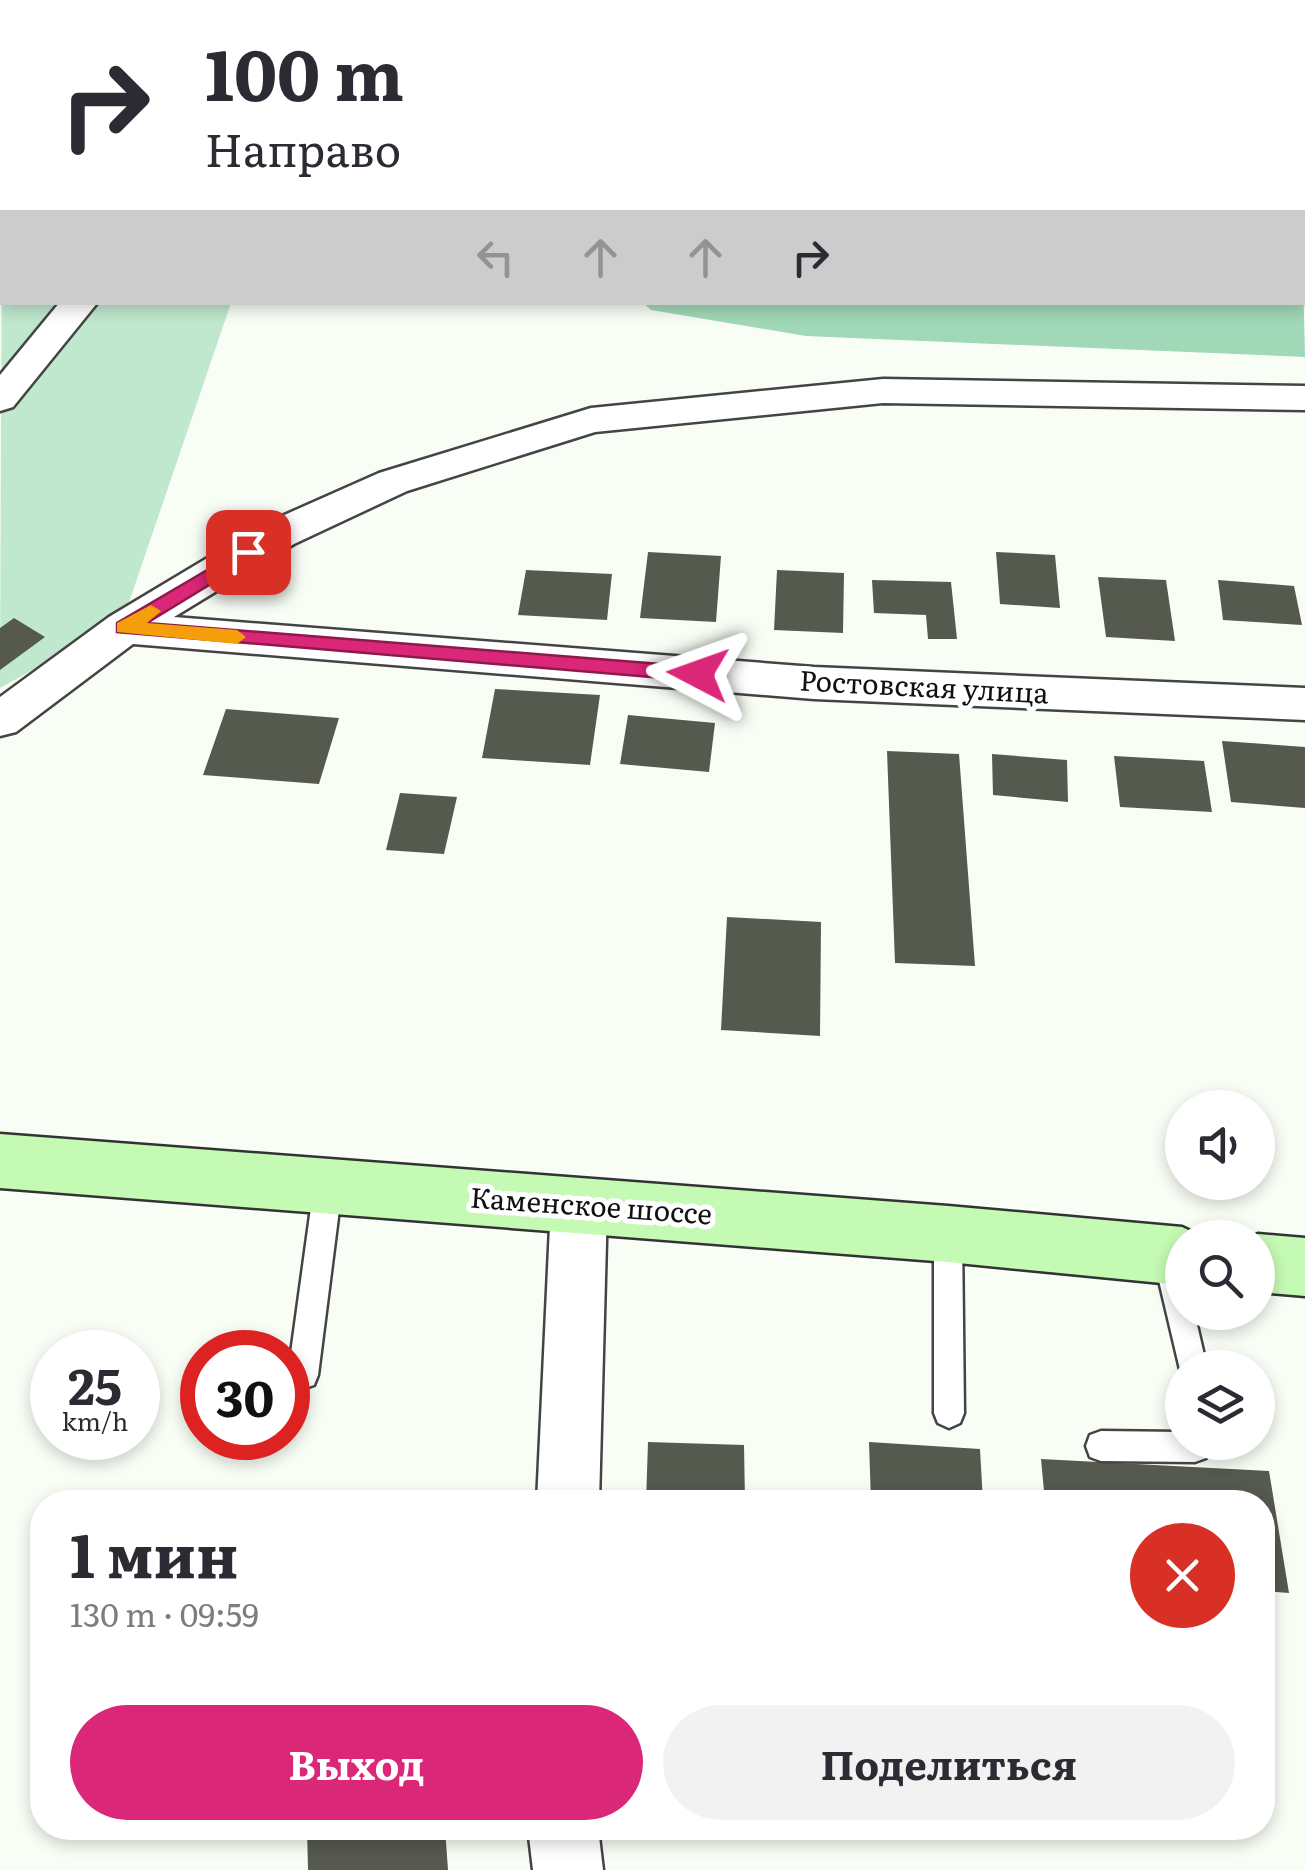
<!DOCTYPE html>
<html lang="ru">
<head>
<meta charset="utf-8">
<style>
  body { margin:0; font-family:Literata,serif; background:#f2f2f3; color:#2b2b33; height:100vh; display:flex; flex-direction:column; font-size:38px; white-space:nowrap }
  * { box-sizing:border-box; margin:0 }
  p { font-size:32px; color:#7c7c81 }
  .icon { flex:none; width:55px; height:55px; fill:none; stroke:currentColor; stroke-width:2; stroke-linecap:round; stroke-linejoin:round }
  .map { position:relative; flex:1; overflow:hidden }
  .side { position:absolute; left:30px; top:1490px; width:1245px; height:350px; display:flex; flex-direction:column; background:#fff; border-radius:40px; box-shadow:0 5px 15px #0003 }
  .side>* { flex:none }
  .guide { position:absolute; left:0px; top:0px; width:1305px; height:305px; box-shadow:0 5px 15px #0003; background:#fff; color:#2b2b33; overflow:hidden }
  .tools { position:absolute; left:1165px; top:1090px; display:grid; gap:20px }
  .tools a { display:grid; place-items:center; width:110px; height:110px; border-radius:50%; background:#fff; box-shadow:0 5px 15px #0003; font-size:50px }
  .speed { position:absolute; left:30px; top:1330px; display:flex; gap:20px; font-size:50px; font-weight:700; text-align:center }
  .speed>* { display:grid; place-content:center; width:130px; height:130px; border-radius:50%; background:#fff; box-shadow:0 5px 15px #0003; line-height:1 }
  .speed small { font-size:25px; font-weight:400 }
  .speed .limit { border:15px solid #d22; background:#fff; color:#111 }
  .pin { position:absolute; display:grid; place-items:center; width:85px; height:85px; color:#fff; margin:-42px; border-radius:20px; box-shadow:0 5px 15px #0006 }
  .me { position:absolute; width:110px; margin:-55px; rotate:274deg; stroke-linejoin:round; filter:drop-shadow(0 0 8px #0008) }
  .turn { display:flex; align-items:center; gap:35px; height:210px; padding:0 40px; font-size:45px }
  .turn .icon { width:130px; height:130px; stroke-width:2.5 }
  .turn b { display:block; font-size:70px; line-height:85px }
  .lanes { display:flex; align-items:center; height:95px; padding:0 40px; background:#0003; justify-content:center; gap:50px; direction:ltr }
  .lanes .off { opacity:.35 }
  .round { display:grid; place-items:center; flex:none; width:105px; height:105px; border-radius:52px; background:#f2f2f3 }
  .head { display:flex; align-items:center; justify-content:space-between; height:170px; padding:0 40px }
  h1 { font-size:60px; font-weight:700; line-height:75px }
  .primary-button { display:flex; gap:20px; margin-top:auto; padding:20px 40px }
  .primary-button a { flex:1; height:115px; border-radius:60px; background:#db2777; color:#fff; font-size:40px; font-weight:700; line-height:115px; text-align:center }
  .primary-button a+a { background:#f2f2f3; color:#2b2b33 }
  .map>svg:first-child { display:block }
  .green { fill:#bfe8ce }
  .forest { fill:#a0d8b8 }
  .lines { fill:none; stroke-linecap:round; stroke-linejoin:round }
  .river { fill:#cabcf3; fill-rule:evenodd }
  .building { fill:#56594e }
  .lane-casing { stroke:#444; stroke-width:5 }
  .street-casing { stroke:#444; stroke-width:5 }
  .secondary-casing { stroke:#333; stroke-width:5 }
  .lane { fill:#fff; fill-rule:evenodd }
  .street { fill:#fff; fill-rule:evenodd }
  .secondary { fill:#c4fab4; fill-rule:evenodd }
  .route { fill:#db2777; stroke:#8e194d; stroke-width:2.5 }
  .slow { fill:#f59e0b }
  .labels { text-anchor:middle; stroke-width:10; stroke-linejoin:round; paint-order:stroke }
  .street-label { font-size:28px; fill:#111; stroke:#fff }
</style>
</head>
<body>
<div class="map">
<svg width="1305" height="1870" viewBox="0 0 1305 1870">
  <rect width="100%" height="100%" fill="#f8fef5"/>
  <path class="green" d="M238,0h660l12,2h-675z
    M2,181v121l229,1 -108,317 -123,68z"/>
  <path class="forest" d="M1303,274l2,83 -499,-21 -155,-26 -8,-7 659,-1z"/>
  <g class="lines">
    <path class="river" d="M938,0h55l2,2h-56z
      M1302,87l3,1v30h-3z"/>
  </g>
  <path class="building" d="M648,552l73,4 -5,66 -76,-4z
    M996,552l59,3 5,53 -60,-4z
    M526,570l86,4 -5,46 -89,-5z
    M777,570l67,3 -1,60 -69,-3z
    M1098,577l68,3 9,61 -69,-4z
    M872,580l79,2 6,57h-29l-2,-24 -52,-2z
    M1218,580l76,6 8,39 -79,-5z
    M14,618l31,19 -45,33v-42z
    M495,689l105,6 -10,70 -108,-7z
    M226,709l113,9 -20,66 -116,-9z
    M628,715l87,8 -6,49 -89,-8z
    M1222,741l83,6v61l-74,-6z
    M887,751l72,3 16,212 -80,-3z
    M992,754l75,6 1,42 -75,-7z
    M1114,756l90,5 8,51 -92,-5z
    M400,793l57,4 -13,57 -58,-4z
    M727,917l94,5 -1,114 -99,-6z
    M648,1442l96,3 1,57h-99z
    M869,1442l111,7 3,53h-112z
    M1041,1459l228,12 20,122 -27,-2v-89h-217z
    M307,1828h138l3,42h-140z"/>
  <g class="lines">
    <defs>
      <path id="lane" d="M0,0h14l-14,6z
        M162,0h14v2h-14z
        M868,0h29l1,2h-29z
        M1302,119l3,1v10l-3,-1z
        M2,131v11l-2,1v-11z
        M328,1174l10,3 4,9 -24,189 -4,10 -11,4 -11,-4 -4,-10 26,-189 4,-9z
        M948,1221l10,4 4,9 2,179 -4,10 -11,5 -11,-5 -4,-10v-179l4,-9z
        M1167,1242l10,4 5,14v52h12l13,56h-25v10l-29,-123 4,-9z
        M1101,1431l81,1v10h29l-5,16 -11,4 -94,-1 -11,-4 -4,-11 4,-11z"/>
      <path id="street" d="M1228,0h33l2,2h-33z
        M1302,20l3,1v18l-3,-1z
        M1302,217h3v20h-3z
        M60,302h38l-85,105 -13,4v-36z
        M883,379l422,7v24l-422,-7 -288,29 -188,59 -113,53 -120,73 640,50 491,21v32l-491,-21 -681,-55 -117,88 -16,4v-39l109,-80 155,-93 115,-51 212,-65z
        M579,1180l20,7 8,18 -8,297h-62l14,-297 8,-18z
        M528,1828h70l5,42h-70z"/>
      <path id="secondary" d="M0,1134l948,72 234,21 23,11h-23v47l-234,-23 -948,-74z
        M1258,1234l47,4v58l-47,-4v-54h-9z"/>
    </defs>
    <use href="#lane" class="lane-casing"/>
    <use href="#street" class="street-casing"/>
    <use href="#secondary" class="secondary-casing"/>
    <use href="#lane" class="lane"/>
    <use href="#street" class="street"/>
    <use href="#secondary" class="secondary"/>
  </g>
  <path class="route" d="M248,546l7,2v9l-108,66 551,44 10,7 -10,7 -581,-49v-9z"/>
  <path class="slow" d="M151,605l10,6 -14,12 90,7 9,7 -9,7 -120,-12v-9z"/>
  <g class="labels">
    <g class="street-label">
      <text transform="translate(924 687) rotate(3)" y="10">Ростовская улица</text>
      <text transform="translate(591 1206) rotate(4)" y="10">Каменское шоссе</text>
    </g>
  </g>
</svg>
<div class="tools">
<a><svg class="icon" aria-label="sound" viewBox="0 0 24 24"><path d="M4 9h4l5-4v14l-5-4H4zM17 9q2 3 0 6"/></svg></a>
<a><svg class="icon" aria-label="search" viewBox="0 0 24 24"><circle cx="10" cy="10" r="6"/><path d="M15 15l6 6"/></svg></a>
<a><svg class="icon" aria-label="layers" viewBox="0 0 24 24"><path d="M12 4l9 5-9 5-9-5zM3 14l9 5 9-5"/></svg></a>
</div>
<div class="speed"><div>25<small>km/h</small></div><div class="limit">30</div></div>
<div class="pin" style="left:248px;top:552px;background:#d93025"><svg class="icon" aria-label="arrive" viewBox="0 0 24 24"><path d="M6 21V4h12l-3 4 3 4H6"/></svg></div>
<svg class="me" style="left:698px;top:674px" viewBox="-20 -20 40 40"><path d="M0-17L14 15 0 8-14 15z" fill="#db2777" stroke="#fff" stroke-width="4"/></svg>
<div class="guide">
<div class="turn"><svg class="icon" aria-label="right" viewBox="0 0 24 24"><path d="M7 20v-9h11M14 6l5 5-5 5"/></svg><div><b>100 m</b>Направо</div></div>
<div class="lanes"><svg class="icon off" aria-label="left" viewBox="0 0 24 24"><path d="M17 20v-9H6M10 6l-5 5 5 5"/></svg><svg class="icon off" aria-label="ahead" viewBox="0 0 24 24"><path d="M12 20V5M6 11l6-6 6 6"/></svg><svg class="icon off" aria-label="ahead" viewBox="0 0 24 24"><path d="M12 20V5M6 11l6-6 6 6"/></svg><svg class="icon" aria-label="right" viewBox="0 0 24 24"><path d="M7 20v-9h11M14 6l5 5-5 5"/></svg></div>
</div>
<section class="side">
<div class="head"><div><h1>1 мин</h1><p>130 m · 09:59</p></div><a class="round" style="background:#d93025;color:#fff"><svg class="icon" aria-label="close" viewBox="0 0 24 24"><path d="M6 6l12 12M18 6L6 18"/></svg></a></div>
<div class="primary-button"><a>Выход</a><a>Поделиться</a></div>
</section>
</div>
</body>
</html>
